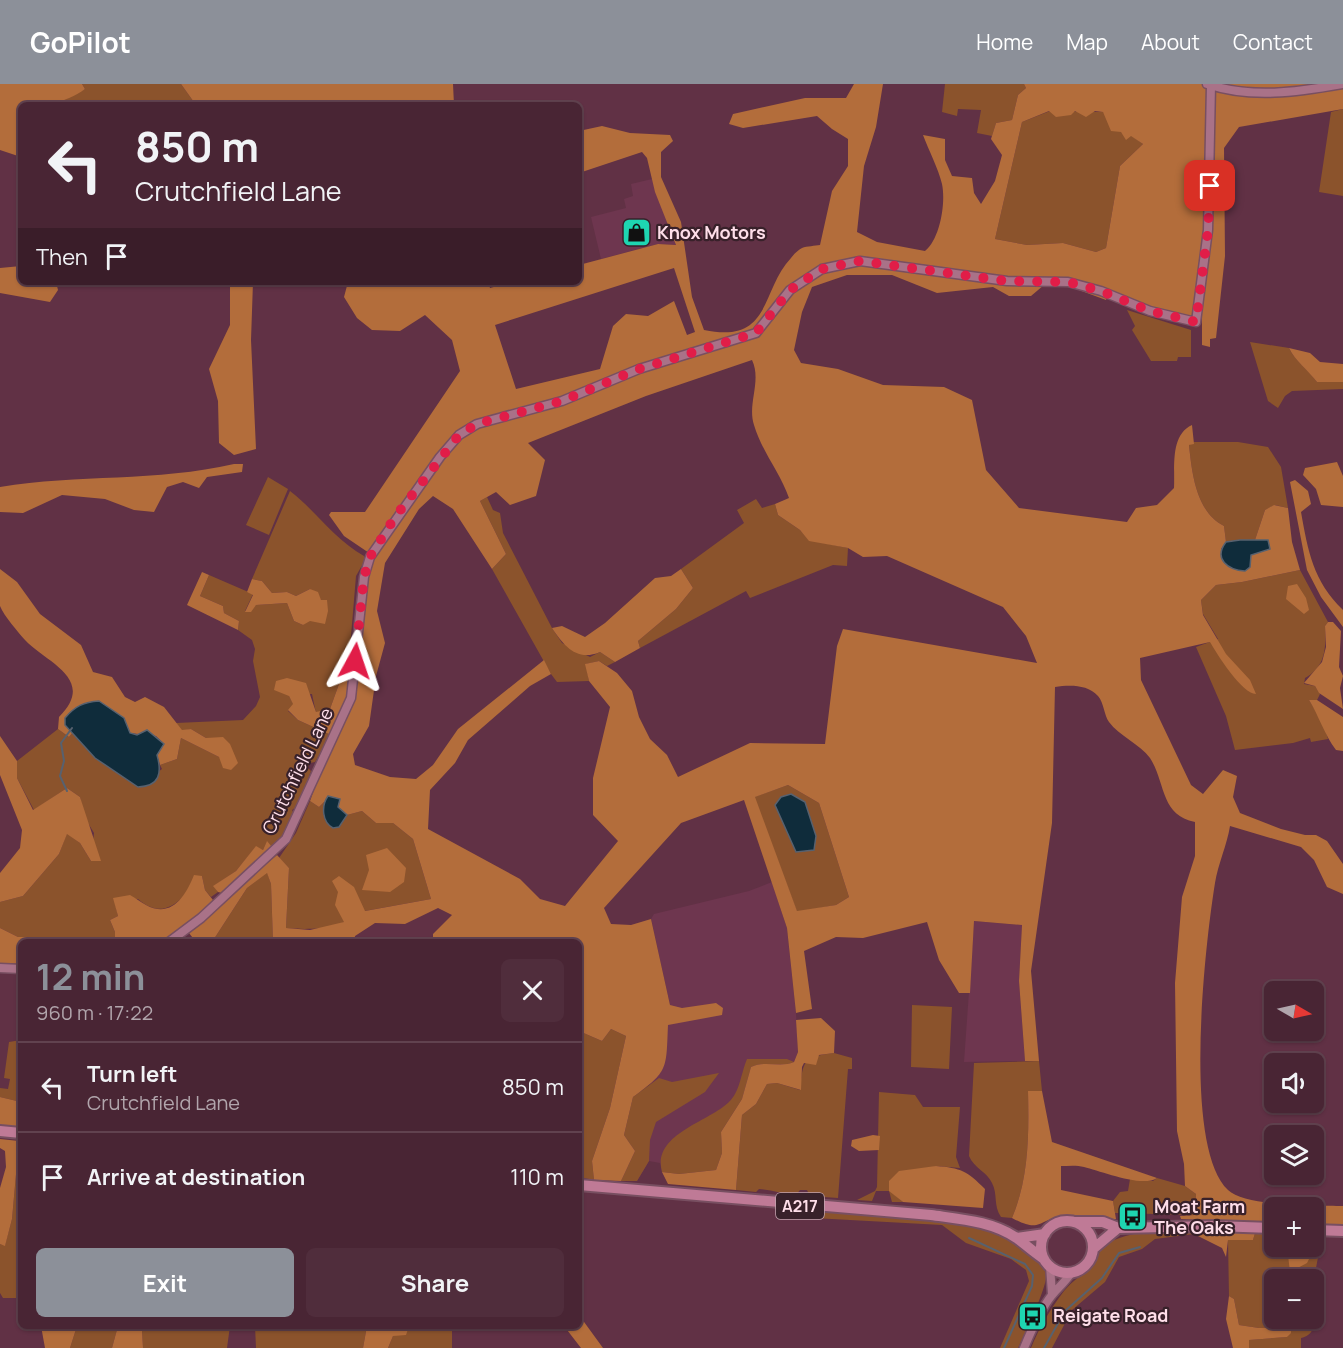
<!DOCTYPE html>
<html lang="en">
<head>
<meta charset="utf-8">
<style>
  body { margin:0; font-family:Manrope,sans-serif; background:#502d3c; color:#f1f3f6; height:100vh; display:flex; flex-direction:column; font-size:22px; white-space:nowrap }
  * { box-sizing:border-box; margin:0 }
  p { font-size:20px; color:#b1a5ac }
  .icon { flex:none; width:33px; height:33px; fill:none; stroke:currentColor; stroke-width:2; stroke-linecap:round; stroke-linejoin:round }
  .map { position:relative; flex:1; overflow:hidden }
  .panel { position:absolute; left:18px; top:855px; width:564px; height:390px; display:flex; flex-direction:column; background:#492534; border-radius:9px; box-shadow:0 2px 4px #0004,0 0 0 2px #61424f }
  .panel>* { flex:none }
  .banner { position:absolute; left:18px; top:18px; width:564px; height:183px; border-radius:9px; box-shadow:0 2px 4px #0004,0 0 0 2px #61424f; background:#492534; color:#f1f3f6; overflow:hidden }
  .needle { width:39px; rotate:99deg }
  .buttons { position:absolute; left:1264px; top:897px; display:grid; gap:12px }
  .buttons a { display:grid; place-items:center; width:60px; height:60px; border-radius:9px; background:#492534; box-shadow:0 2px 4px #0004,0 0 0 2px #61424f; font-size:30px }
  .pin { position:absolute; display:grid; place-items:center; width:51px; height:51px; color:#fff; margin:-26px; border-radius:12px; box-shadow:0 3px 9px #0006 }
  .me { position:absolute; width:66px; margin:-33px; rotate:5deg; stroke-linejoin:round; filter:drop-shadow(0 0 4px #0008) }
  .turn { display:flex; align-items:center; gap:21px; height:126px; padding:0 18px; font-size:27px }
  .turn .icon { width:78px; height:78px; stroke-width:2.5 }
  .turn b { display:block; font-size:42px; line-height:51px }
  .then { display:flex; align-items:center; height:57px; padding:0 18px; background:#0003; gap:12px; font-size:22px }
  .round { display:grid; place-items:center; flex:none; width:63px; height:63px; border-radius:9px; background:#502d3c }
  .headline { display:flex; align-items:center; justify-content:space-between; height:102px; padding:0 18px }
  h1 { font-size:36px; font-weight:700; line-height:45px; color:#8c9099 }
  .button { display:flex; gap:12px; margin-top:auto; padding:12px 18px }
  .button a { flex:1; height:69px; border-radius:9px; background:#8c9099; color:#fff; font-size:24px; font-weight:700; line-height:69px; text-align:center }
  .button a+a { background:#502d3c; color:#f1f3f6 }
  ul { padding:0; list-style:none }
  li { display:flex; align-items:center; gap:18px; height:90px; padding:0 18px; border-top:2px solid #61424f }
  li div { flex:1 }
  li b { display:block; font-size:22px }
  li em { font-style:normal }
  header { display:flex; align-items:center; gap:36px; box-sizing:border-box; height:84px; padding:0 30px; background:#8c9099; color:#fff }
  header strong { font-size:28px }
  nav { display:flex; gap:33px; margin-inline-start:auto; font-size:21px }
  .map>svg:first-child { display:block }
  .built { fill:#6e364f }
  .green { fill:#8b532c }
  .forest { fill:#b36d3b; fill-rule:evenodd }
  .water { fill:#0f2c3b; stroke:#57616f; stroke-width:1.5 }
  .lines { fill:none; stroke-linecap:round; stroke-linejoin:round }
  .stream { stroke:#57616f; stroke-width:2 }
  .minor-casing { stroke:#784f61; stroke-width:11 }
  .major-casing { stroke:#784f61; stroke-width:14 }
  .minor { stroke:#a97288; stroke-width:8 }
  .major { stroke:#bf7a96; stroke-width:10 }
  .route { stroke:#e11d48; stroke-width:10; stroke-dasharray:0 18 }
  .labels { text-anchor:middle; stroke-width:4.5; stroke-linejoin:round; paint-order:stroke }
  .shield { fill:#38212a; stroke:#c3a5b0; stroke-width:1.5 }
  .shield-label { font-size:16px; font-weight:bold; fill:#fedee9 }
  .poi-label { font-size:18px; font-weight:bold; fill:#fedee9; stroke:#38212a; text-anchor:start }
  .street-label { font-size:18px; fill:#fedee9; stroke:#38212a }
</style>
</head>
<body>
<header>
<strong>GoPilot</strong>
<nav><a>Home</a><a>Map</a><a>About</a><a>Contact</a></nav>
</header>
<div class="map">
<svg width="1343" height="1264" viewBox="0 0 1343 1264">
  <rect width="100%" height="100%" fill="#613145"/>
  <path class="built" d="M652,95l24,66 -18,-1 -57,15 -10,-42 35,-9 -2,-9 9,-3 -2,-12z
    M772,798l15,46 9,85 2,39 -4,10 -52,37 -80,73 -2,-9 -11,-2 -12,20h-16l47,-156 2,-20 -19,-86 3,-5 95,-23z
    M974,837l48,4 -3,56 6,80 -61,1z"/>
  <path class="green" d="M82,0h99l15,21h-142l31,-16z
    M945,0h79l2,4 -8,7 -6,25 -16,3 -4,13 -15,-3 4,-23 -23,-1 -1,7 -15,-4z
    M1343,25v87l-24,-4 12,-80z
    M1050,27l53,1 18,20 10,3 12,9 -23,22 -14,82 -10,4 -33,-9 -36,2 -32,-6 27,-117z
    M1127,226l64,20v27h-13l-1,4h-26l-19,-31 3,-4z
    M1250,258l39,6c6,13 20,22 28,34h26v7l-51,2 -7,5 -7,12 -10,-7z
    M1194,358h44l30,5 13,20 7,41 -13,-3 -10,5 -10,30 -29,2 -2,-16c-28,-14 -32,-53 -35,-81z
    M268,393l20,12 -19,46 -23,-10z
    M290,407c27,21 44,48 74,65l1,4 -9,16 -6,72 -5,2 -2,23 -13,36 -14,4 -4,-19 -23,2 5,9 -6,6 10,9 33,15 -16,27 -5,1 -2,5 3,3 -12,34 -7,5 2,4 -15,28 -7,5 -5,-5 -4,8 -7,-3 -20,24 -22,15 4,6 -7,5 -6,-7 -3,-14c-19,20 -35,48 -64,23l-24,-1 4,18 -8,4 5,12v10h-83l-3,-5h-11l-18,-9v-26l23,-6 36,-42 8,-21 13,10 11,18 3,-28 -9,-15 -5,-21 -13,-9 -33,22 -17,-32v-17l41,-32 11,8 4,-5 22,26 43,29 24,-18 -2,-4 17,-6 4,-21 38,19 12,13 -25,-32 -15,-9 -9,2 -6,-8 67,-3 13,-14 4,-9 -7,-36 2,-12 -3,-9 -14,-10 1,-9 -15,-8 -1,-7 -23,-10 9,-21 44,19 -8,17 11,-6 31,-2 7,18 9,4 18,-25 -11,-11 -14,7 -9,-4 -15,1 -10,-12 -10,-2z
    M487,413l6,13 7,3 3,20 49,95 10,15 28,14 10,-5 15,10 -8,4 -8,-5 -13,3 3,17 -32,1 -6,-8 -59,-105 14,-15 -26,-53z
    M756,415l6,9 13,-4 3,11 22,15 9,10 39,8 -1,18 -14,-1 -83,33 -4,-7 -106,57 -2,-7 38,-32 17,-21 -12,-19 63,-46 -7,-13z
    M1300,486l28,52 -3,4c1,22 1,40 -20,52l-1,6 11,2 5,8 -3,6h-8l14,22 5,17 -17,3 -1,-4 -17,5 -58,7 -9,-34 -30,-69 22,-8 -15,-25 -2,-14 15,-15 26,-3z
    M788,701l31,18 30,94 -13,8 -39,7 -43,-115z
    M310,717l9,6 5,-5v13l15,12 8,-12 15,-4 14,12h17l20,16 18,60 -72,13c-17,18 -50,18 -73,16l3,-60 -10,-10 17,-25z
    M267,788l4,12 2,58h-61l35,-54z
    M912,921l40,2 -3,62 -38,-2z
    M611,945l15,7 -16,72 -18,53 2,19 -15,-3v-146l23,10z
    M21,956v62l-21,-5v-9l8,1 2,-10 -6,-1 5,-36z
    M834,969l18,5v11h-4l-10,129 -28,-2 -3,-6h-7l-4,5c-13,-1 -24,-5 -37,-6l-3,3 -20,-2 6,-75 14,-11 11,-20 10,-1 23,7c3,-28 2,-33 34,-37z
    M747,975h40l7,3c-14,6 -29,-2 -43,5l-9,32 -21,33 1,21 -6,17 -37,4 -17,-2c-10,-38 45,-49 67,-70 11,-10 12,-29 18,-43z
    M1039,977l3,30h-14c1,43 1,87 -16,127l-11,-1c-8,-11 -3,-23 -9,-34 -5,-11 -18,-15 -23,-27l5,-93z
    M719,989l-14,19 -49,30 -6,18 -1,21 -12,20h-16l14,-30 -11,-16 9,-38 26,-19 13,4z
    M879,1008l36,3 8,12h37l-4,50 4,11 -24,-2 -47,24 14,12h-11l-3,-11h-13l-4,10 -15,-1 18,-9 2,-4z
    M19,1057l2,157h-18l-3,-5v-49l5,1 7,-26z
    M1157,1094l28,8 11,8 -1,21 -80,-2 -2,-12 7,-9 8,-1 2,-12 23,2z
    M798,1127c59,3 195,1 236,46 5,6 11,9 12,18 2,10 -22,60 -28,73h-18l29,-67 -3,-11 -15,-11 -45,-16 -24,-18 -147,-8z
    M1203,1146l-9,4 -39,5 -13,10 -23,8 -14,25 -33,28 -20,38h-21c8,-20 20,-40 33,-57 18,-21 27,-15 38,-45 30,-18 67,-15 101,-16z
    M1255,1149l20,2v11h39v-9h5l2,5 -6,31 -1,37v-30h-39v38l39,-1c0,11 -1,18 -13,21v10h-52v-8l38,-3 3,-10 -31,1 -20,-3 -5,-26 -5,-3 -1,-56h25z
    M77,1242h41l-6,22h-42z
    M136,1242h94l-3,22h-84l-1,-18z
    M255,1242h112l-4,22h-107z
    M381,1242h74l-3,4v18h-64l5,-12 15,-6z"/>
  <path class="forest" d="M0,0h82l3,5c-21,15 -38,16 -64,16v52l-21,-7z
    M181,0h272l1,21h-258z
    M854,0h29l-7,43 -12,39 -7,66 20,10 48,9c15,-12 21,-48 17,-67 -4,-16 -13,-33 -19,-49l22,4v21l7,16 20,2 2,15 7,11 14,-23 7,-26 -11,-16 5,-16 16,-3 6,-25 8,-7 -2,-4h319v25l-104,18 -15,21 1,108 -9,82 -6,1v8l-8,-2v-27c-33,-3 -63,-14 -93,-26l-3,8 -38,-14 -24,-1 -13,11h-22l-16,-9 -56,6 -45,-18h-45l-35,12 -10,25 -8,38 7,13 37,6 45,16 61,2 28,13 14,70 33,38 108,14 9,-14 21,-3 17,-17c1,-21 -4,-53 18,-63l2,19 -5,1c3,28 7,67 35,81l2,16 -5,7 30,6 17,-15h-13l10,-30 9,-5 14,3 4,34 8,28 -58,12 -26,3 -15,15 2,15 23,39 24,26 6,14c-14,0 -39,-40 -46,-52l-70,16 1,22 50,105 12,9 20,-24 14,6 -4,21 7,16 41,16 24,6h11l11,6 16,23v30l-16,-7 -13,-27 -13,-13 -71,-21c-3,19 -12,38 -15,57 -10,62 -33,263 13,307 17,17 89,15 115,16v20l-29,-1v-17h-39v15l-94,-4 -1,-3 15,-1 1,-21 -11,-8 -1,-22 -7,-33 -2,-148 7,-86 13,-41v-34c-35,-7 -29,-39 -45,-64 -10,-14 -31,-22 -41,-36 -5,-7 -5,-19 -11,-26 -11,-12 -29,-11 -43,-9l-3,136 -21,148 8,90h-14l-6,-80 3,-56 -48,-4 -4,72h-11l-20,-33 -12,-38 -64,16 -27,-1 -32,14 8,58 -16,4 -9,-85 -43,-128 -63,23 -77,85 7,16 20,1 20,-6 19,86 12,3 34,-5 7,5 -1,7 -54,10c-2,44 1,46 -35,72l-9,38 11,16 -14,30 -27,-1 -2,-19 18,-53 16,-72 -15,-7 -9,12 -23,-10v-89h-146v-8l19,-19 -14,-7 -33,16 -30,-1 -20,13 -1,6h-81l-2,-58 -4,-11 -20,15 -35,54h-16l-7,-9 34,-33 54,-45 12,13 -3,60 24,2 34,-8 -9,-17 3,-13 -6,-11 7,-5 15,11 11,24 66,-12 -18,-60 -20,-16h-17l-14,-12 -15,4 -9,-8 -14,-5 -5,5 -9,-6 11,-31 15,-28 18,-43 12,-118 9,-24 -31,-21 -15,-21 2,-3h34l95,-141 -8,-31 -27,-25 -25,16 -28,-1 -15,-12 -13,-21 4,-15h140l2,6 22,-6h67v-17l79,-21 18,1 -21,-53 -8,-34 -5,-6 -63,21v-42l23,-5 28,7 40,2 3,6 -12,11v25l20,45 11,75 12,33c68,14 56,-39 87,-72 3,-4 7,-8 11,-10 5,-2 13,-2 18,-3l12,-54 16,-25v-27l-16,-10 -15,-13 -74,12 -14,-4 4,-10 72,-16h41zM1049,27l7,6 15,-2 4,-4 11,6 9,-6 8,1 8,19 10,1 5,8 5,-4 12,8 -23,22 -14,82 -10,4 -33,-9 -36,2 -32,-6 27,-117zM674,184l21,64 -8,3 -13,-34 -26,15 -22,-2 -13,12 -13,43 -84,20 -21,-64zM752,276c10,21 -5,44 2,65 8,27 26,47 35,73l-14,6 3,11 22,15 9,11 39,7 15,9 24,-1 116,51 23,29 11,27 -194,-34 -6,17 -12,98 -75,-1 -72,34 -11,-22 -17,-16 -11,-22 -7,-26 -15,-18 -18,-12 -14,3 4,17 21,26 -17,71v37l25,26 -53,65 -25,-7 -20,-20 -92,-50 2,-39 25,-27 13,-23 62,-54 21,-12 -7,-14 -86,69 -25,36 -17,14 -26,-2 -35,-12 -2,-11 16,-28 7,-50 9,-33 -8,-32 8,-48 34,-54 14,-13 20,13 39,60 14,-15 -26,-53 16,-9 14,13 26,-9 9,-36 -17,-17 118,-47zM788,701l31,18 30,94 -13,8 -39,6 -42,-114z
    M21,182v16h35l2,8 -8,12 -50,-9v-25z
    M230,198h23l-2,58 5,109 -22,6 -15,-12 -1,-42 -9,-32 21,-44z
    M1289,264l21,5 10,9 23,2v18h-26c-8,-11 -22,-21 -28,-34z
    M1337,378l6,14v31l-22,-2 -5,-16 -13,-14 2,-7z
    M234,380h9l-1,8 -35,5 -8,11 -16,-6 -16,5 -13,25 -20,-2 -29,-11 -43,-4 -39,18 -23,-1v-25c78,-13 157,-5 234,-23z
    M1295,396l13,11 3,13 -10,8c7,39 12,69 42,98v17l-22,-30 -14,-27 -17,-88z
    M0,485l17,13 23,32 41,31 12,27 19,5 13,20 10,5 10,-5 19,10 18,23 9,-1 15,9 17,-1 7,7 8,19 -7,7 -8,-2 -4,-11 -38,-19 -4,21 -17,6 -3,-10 7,-11 -8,-8 -26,-3 -6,-15 -59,7 8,7 -4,5 -11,-8 1,-12c38,-38 -12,-54 -34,-77 -7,-8 -21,-24 -25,-34 0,-10 0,-27 0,-37z
    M681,485l12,19 -17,21 -38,32 2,7 -25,14 -15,-10c-23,10 -36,-6 -48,-24l10,-2 23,11 20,-14 50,-45 16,-2z
    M202,488l7,3 -9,21 23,10 1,7 15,8 -1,9 -51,-25z
    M252,495l10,2 10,12 15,-1 9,4 14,-7 8,3 3,8h6l1,11 -3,13 -15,-3 -7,4 -9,-4 -7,-18 -31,2 -5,7h-6l8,-17 -6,-3z
    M1297,500l9,14 3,12 -5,4 -18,-15 2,-13z
    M1328,538h5l8,9 -2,36 4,9 -3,12 3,21 -24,-16 -4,-7 -11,-3 18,-21 4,-15 -1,-21z
    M350,564l3,4 -3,40 -19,43 -33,-15 -10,-10 5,-6 -4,-8 -15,-6 2,-9 11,-3 19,5 10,29 14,-3 13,-36 2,-24z
    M1309,616h8l26,17v34l-7,-1c-12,-16 -17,-34 -27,-50z
    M0,652l17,25v17l16,32 34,-22 13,9 21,64h-10l-11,-18 -13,-9 -8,20 -36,42 -23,6v-29l20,-25 2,-18 -22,-55z
    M267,757l5,6 -50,46 -4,-1 -5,-6 23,-15 20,-25 7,4z
    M387,764l19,20 -2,14 -14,10 -28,-2 7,-20 -3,-15z
    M194,791l8,1 3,14 8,10 -12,13 -37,29h-49v-10l-5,-12 8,-4 -5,-18 17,-3c6,3 10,7 16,10 26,14 40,-10 48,-30z
    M0,844l18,9h11l3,5h-11v22l-21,-1z
    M821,934l14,13 -1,22 -15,2 -3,10 -12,-2 -2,4 -1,23 -24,-7 -10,1 -11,20 -14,11 -6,75 -68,-6 -6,-12 17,2 37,-4 6,-17 -1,-21 21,-33 9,-32c14,-7 29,1 43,-5l4,-10 -2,-32z
    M1028,1007h14l10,51 105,36c-15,10 -56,-7 -73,-11 -7,-2 -16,-1 -23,-1v24l52,11 3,18c-17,0 -35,-2 -52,-2 -26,0 -21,18 -52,1 17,-40 17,-84 16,-127z
    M0,1013l21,5v26l-21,-2z
    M873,1051l7,1 -1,14 -20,1 -8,-5 1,-6z
    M0,1055l19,2 -7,78 -7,27 -5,-2v-56l6,-21 -1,-16 -5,-3z
    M936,1082c25,2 31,5 49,23l-2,19 -80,-6 -14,-11v-10l10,-10z
    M1203,1146l52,3 -2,7h-25l-2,17 -4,-9 -28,-14z
    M1314,1153h5l1,11 -7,3 -6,12 -17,9 -3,-25 27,-1z
    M1229,1212l5,3 5,26 20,3 32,-1v6l-4,4 -38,3v8h-16l-7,-29z
    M579,1231l24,33h-22l-17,-22h15z
    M41,1242h36l-7,22h-25z
    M118,1242h18l6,4 1,18h-31z
    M367,1242l41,3 -2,6 -13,1 -5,12h-25z"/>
  <path class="water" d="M1240,456h28l2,9 -19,6 -1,12 -5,4c-17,-1 -32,-12 -19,-29z
    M99,617l25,17 6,15 7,2 10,-5 17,14 -7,11c5,18 3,31 -19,32l-43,-29 -30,-33v-7c10,-12 19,-16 34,-17z
    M791,710l14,8 11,34 -2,14 -18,2 -21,-47 6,-8z
    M328,712l12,3 -2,8 9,8 -8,12 -6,1c-11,-6 -12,-22 -5,-32z"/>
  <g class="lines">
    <path class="stream" d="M67,707l-7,-15 4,-15 -3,-18 11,-15
      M969,1154l56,26 8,11 -1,11 -28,62
      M1044,1264l21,-37 37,-33 17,-25 21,-6"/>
    <defs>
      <path id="minor" d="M1207,0c44,15 91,8 136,0
        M169,858l32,-24 85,-79 65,-141 13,-121 6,-20 70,-100 19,-22 18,-11 85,-23 77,-32 117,-36 34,-43 32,-21 38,-8 147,20 61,1 33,9 49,20 46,11 12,-92 3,-145
        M0,884l21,1
        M1050,1182l2,28
        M1024,1264c7,-17 16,-38 28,-53 7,-8 13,-13 19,-22"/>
      <path id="major" d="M0,1047l21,2
        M579,1101l352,30c28,4 62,6 87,24 9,7 17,14 26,20
        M1041 1163a26 26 0 1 1 52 0a26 26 0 1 1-52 0Z
        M1075,1138h28l15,6 97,-2 60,2
        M1314,1146l29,1
        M1017,1154l28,-4
        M1093,1165l25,-21"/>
    </defs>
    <use href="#minor" class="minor-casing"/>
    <use href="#major" class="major-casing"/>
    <use href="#minor" class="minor"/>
    <use href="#major" class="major"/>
  </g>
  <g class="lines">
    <path class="route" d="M355,577l9,-84 6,-20 25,-40 64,-82 18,-11 85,-23 77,-32 117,-36 34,-43 32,-21 38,-8 146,20 62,1 33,9 49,20 46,11 12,-92 2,-44"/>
  </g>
  <defs>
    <symbol id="shop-square" viewBox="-11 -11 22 22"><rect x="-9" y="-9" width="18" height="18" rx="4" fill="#1ed5b1" stroke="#38212a"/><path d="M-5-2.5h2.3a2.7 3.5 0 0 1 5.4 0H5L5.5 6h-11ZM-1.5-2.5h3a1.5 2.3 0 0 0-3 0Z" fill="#111"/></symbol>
    <symbol id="bus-square" viewBox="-11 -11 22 22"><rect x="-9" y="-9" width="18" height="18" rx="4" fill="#1ed5b1" stroke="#38212a"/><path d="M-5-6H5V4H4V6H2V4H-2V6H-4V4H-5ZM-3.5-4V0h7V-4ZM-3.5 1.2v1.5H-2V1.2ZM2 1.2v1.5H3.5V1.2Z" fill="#111"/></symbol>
  </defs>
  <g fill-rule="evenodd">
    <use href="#shop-square" x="620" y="132" width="33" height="33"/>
    <use href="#bus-square" x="1116" y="1116" width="33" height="33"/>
    <use href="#bus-square" x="1016" y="1216" width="33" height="33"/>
  </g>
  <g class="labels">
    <rect class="shield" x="776" y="1109" width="48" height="26" rx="4.5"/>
    <g class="shield-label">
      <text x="800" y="1128">A217</text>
    </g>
    <g class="poi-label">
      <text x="657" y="155">Knox Motors</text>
      <text x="1154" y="1129">Moat Farm<tspan x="1154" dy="21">The Oaks</tspan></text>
      <text x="1053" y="1238">Reigate Road</text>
    </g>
    <g class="street-label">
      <text transform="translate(298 687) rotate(-64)" y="6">Crutchfield Lane</text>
    </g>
  </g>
</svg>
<div class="buttons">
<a><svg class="needle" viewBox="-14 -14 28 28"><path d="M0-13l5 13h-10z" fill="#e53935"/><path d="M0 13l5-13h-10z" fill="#b1a5ac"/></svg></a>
<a><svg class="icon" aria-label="sound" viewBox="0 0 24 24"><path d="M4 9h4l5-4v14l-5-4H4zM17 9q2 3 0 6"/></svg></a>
<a><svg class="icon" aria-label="layers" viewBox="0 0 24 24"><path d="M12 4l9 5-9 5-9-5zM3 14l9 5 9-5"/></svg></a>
<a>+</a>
<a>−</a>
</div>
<div class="pin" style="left:1210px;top:102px;background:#d93025"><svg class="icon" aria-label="arrive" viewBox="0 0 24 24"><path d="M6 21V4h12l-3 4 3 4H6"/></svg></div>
<svg class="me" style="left:355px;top:577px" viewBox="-20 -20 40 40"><path d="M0-17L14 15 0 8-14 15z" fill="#e11d48" stroke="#fff" stroke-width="4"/></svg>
<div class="banner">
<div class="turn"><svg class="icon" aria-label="left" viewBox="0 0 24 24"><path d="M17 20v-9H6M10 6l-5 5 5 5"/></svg><div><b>850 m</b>Crutchfield Lane</div></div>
<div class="then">Then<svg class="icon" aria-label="arrive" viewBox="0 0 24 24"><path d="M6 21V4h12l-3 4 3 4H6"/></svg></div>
</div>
<section class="panel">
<div class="headline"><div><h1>12 min</h1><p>960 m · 17:22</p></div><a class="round"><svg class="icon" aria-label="close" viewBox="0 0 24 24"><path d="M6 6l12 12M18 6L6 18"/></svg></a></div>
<ul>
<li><svg class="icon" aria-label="left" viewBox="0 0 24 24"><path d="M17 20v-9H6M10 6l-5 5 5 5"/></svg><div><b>Turn left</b><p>Crutchfield Lane</p></div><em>850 m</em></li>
<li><svg class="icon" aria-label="arrive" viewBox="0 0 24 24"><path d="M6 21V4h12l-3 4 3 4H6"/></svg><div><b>Arrive at destination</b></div><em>110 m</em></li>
</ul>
<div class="button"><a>Exit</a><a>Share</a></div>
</section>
</div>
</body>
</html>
